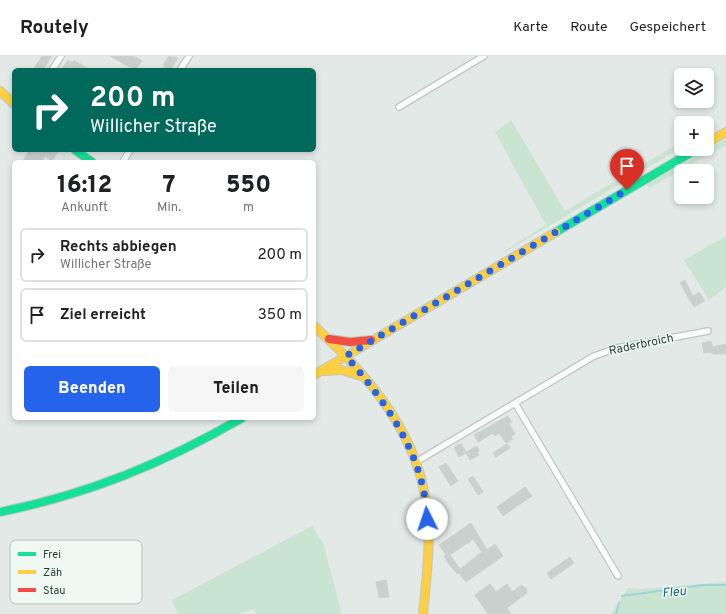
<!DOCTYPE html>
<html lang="de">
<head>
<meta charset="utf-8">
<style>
  body { margin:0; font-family:Overpass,sans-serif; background:#f6f6f6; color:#202124; height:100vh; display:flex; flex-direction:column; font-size:15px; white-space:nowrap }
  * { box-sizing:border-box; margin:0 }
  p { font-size:13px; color:#757577 }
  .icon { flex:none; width:22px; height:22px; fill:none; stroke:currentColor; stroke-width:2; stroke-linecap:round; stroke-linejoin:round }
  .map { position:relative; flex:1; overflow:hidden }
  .side { position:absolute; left:12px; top:104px; width:304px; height:260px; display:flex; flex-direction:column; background:#fff; border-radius:6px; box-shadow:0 2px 6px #0003 }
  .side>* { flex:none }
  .hud { position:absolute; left:12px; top:12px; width:304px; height:84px; border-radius:6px; box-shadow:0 2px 6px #0003; background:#00695c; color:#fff; overflow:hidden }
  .controls { position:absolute; left:674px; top:12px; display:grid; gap:8px }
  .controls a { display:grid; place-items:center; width:40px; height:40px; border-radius:6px; background:#fff; box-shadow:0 2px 6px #0003; font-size:20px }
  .pin { position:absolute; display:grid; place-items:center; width:34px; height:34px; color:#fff; margin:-41px -17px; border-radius:50% 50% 50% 0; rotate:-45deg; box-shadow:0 0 4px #0007 }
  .pin .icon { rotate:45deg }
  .me { position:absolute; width:44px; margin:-22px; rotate:356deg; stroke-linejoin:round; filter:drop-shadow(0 0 3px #0008) }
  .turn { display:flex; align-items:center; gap:14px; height:84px; padding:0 12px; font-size:18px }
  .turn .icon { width:52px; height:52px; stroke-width:2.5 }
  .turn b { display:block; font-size:28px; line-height:34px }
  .eta { display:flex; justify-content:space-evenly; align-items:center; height:68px; text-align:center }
  .eta b { font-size:24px; font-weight:800; line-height:28px }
  .action { display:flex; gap:8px; margin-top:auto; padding:8px 12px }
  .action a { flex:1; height:46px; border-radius:6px; background:#2563eb; color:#fff; font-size:16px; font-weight:800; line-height:46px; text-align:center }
  .action a+a { background:#f6f6f6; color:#202124 }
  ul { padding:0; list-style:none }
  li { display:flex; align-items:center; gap:12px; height:54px; margin:0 8px 6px; padding:0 4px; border:2px solid #e0e0e0; border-radius:6px }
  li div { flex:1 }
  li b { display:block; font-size:15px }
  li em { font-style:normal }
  header { display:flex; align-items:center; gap:24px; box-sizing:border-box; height:56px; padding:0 20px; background:#fff; border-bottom:1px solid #e0e0e0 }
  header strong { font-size:19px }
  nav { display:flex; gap:22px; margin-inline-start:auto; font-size:14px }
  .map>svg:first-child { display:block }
  .green { fill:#c9e4d1 }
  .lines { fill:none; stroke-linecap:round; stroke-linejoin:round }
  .stream { stroke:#9ed3dc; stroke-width:2 }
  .building { fill:#c9d0cd; stroke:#cbd2cf; fill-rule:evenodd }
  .street-casing { stroke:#bfc6c3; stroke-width:8 }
  .fast-casing { stroke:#bdc7c3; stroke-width:10 }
  .slow-casing { stroke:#bdc7c3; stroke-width:10 }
  .jam-casing { stroke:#bdc7c3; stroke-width:10 }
  .street { stroke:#fbfcfb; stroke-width:5.5 }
  .fast { stroke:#16e098; stroke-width:8 }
  .slow { stroke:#ffcf43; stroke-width:8 }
  .jam { stroke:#f24e42; stroke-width:8 }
  .route { stroke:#2563eb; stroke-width:7; stroke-dasharray:0 12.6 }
  .labels { text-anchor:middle; stroke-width:3; stroke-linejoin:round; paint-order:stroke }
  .street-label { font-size:12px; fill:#1e3e35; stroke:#f0f8f4 }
  .water-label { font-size:13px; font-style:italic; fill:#136e7f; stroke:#f0f8f4 }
  .key { fill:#f0f8f4; stroke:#b1c0bb; stroke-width:1 }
  .key-label { font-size:11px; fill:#1e3e35 }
</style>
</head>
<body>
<header>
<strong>Routely</strong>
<nav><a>Karte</a><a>Route</a><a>Gespeichert</a></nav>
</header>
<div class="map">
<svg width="726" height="558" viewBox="0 0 726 558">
  <rect width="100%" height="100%" fill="#e2e9e6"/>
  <path class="green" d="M511,64l54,91 116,-69v6l-176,104 -1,-1 42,-26 -51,-93z
    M726,83v6l-77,43 -2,-4z
    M726,180v51l-17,13 -25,-40z
    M312,470l11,17 19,71h-86l-2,-5 -15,5h-61l-6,-14z
    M726,526v32h-115l17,-26 12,1z"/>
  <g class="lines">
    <path class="stream" d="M622,540l81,-11h23
      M616,558l3,-11"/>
  </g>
  <path class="building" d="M42,0h10l-9,14h-10z
    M110,0h24l8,5 -7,9z
    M169,0l9,2 -8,12h-7l3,-4 -3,-1z
    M68,4l4,3 2,-3 16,10h-29z
    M29,94h30l-7,11 -7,-5 -3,6h-19z
    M685,224l8,16 6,-4 6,9 -11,6 -14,-24z
    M711,285l2,6 13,-3v10h-12l-4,-2 -6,1 -2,-10z
    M508,360l4,6 -3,2 6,10 -4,2 2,3 -7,4 -7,-10 -4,3 -2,-3 -15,9 -4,-7z
    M461,387l5,9 11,-6 2,5 -2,2 2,2 -9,5 -4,-7 -7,4 -5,-10z
    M507,388l3,4 -14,9 -3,-4z
    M446,407l12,18 -7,5 -12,-19z
    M473,420l10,16 -5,3 -10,-16z
    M525,431l7,9 -29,20 -6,-9z
    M407,457h11v12h-11z
    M471,467l16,27 8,-6 8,12 -37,26 -7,-9 -2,1 -9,-11 -4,-7 2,-1 -7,-10zM473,483l9,13 -22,17 -10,-14 17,-12 1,1z
    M570,501l4,6 -23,16 -4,-6z
    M386,524l3,17 -10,1 -3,-16z
    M490,528l6,8 11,-8 5,8 9,-7 5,3 1,5 -20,15 4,6h-23l-13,-19z"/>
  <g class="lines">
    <defs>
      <path id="street" d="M52,14l9,-14
        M180,14l9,-14
        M399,51l85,-51
        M123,106l7,-12
        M515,347l103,173
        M416,406l178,-106 23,-8 91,-17"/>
      <path id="fast" d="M75,94l17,12
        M556,176l141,-83
        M0,456c89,-18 164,-49 242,-94"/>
      <path id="slow" d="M0,35l14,13
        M707,87l19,-11
        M314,270c50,45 99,101 111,170 7,39 2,79 -2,118
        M324,315l18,-1 19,6
        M314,319l242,-143"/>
      <path id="jam" d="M329,283l21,3 21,-2"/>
    </defs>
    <use href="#street" class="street-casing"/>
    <use href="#fast" class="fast-casing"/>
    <use href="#slow" class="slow-casing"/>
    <use href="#jam" class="jam-casing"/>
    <use href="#street" class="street"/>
    <use href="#fast" class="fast"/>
    <use href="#slow" class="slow"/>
    <use href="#jam" class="jam"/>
  </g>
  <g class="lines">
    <path class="route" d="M427,463c-2,-63 -41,-117 -81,-163l281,-166"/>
  </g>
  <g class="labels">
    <g class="street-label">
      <text transform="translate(641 288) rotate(-12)" y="4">Raderbroich</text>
    </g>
    <g class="water-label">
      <text transform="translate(674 535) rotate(-6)" y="5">Fleu</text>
    </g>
  </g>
  <rect x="10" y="484" width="132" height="64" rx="6" class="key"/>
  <rect x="18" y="496" width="18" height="4" fill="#16e098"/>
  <rect x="18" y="514" width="18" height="4" fill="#ffcf43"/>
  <rect x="18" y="532" width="18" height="4" fill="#f24e42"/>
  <g class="key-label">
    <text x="43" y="502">Frei</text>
    <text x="43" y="520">Zäh</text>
    <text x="43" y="538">Stau</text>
  </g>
</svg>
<div class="controls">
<a><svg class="icon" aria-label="layers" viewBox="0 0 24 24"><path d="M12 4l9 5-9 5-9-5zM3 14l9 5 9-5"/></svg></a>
<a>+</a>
<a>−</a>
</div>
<div class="pin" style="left:627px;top:134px;background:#d93025"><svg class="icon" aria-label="arrive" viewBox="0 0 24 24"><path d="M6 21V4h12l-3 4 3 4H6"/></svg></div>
<svg class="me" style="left:427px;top:463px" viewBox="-20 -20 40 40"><circle r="19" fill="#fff"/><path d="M0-13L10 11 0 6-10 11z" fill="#2563eb"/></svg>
<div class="hud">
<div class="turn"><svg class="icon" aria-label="right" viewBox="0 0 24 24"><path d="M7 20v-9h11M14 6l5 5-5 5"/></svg><div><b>200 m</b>Willicher Straße</div></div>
</div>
<section class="side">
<div class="eta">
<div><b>16:12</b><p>Ankunft</p></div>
<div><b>7</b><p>Min.</p></div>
<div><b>550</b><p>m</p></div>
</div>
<ul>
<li><svg class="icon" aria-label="right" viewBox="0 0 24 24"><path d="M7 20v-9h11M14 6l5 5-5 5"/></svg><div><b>Rechts abbiegen</b><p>Willicher Straße</p></div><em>200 m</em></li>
<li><svg class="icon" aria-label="arrive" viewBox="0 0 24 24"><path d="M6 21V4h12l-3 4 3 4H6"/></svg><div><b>Ziel erreicht</b></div><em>350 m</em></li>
</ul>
<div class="action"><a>Beenden</a><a>Teilen</a></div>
</section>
</div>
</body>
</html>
